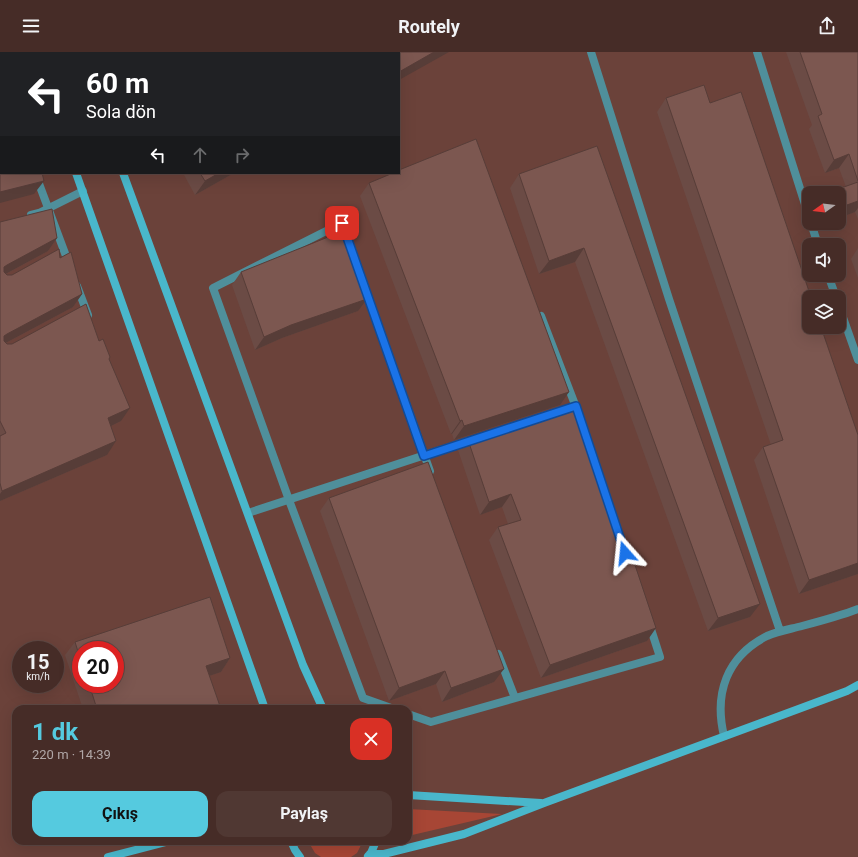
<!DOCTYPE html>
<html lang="tr">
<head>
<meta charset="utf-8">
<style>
  body { margin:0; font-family:Roboto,sans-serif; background:#503833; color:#f1f3f6; height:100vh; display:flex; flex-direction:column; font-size:15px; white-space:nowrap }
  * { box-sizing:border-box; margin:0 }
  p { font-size:13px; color:#b0a7a7 }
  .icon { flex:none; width:22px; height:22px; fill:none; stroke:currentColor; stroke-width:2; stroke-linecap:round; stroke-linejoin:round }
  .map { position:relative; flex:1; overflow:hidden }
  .details { position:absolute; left:12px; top:653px; width:400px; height:140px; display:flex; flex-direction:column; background:#462c27; border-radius:12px; box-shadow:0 4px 16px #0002,0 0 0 1px #5e4844 }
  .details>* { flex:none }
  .banner { position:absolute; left:0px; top:0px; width:400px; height:122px; box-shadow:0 4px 16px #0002,0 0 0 1px #5e4844; background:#202124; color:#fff; overflow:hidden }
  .needle { width:26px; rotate:256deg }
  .controls { position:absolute; left:802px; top:134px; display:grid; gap:8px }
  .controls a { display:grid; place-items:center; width:44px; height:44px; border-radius:8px; background:#462c27; box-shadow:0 4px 16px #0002,0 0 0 1px #5e4844; font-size:20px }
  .speed { position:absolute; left:12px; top:589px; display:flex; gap:8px; font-size:20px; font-weight:700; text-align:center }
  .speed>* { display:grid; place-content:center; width:52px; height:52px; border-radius:50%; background:#462c27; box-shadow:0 4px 16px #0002,0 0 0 1px #5e4844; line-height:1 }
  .speed small { font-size:10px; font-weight:400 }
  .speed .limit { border:6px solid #d22; background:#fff; color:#111 }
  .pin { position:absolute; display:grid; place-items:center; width:34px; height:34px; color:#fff; margin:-17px; border-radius:8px; box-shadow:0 2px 6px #0006 }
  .me { position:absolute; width:44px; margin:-22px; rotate:342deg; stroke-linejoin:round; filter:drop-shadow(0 0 3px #0008) }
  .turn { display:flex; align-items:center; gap:14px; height:84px; padding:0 20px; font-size:18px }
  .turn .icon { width:52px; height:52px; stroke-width:2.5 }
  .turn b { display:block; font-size:28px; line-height:34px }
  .lanes { display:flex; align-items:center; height:38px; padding:0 20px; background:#0003; justify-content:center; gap:20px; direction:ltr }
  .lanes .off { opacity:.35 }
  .round { display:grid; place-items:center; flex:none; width:42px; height:42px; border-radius:12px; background:#503833 }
  .overview { display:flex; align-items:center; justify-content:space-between; height:68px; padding:0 20px }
  h1 { font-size:24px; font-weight:700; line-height:30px; color:#55cadf }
  .button { display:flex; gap:8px; margin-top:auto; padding:8px 20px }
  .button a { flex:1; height:46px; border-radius:12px; background:#55cadf; color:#111; font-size:16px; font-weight:700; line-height:46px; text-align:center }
  .button a+a { background:#503833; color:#f1f3f6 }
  header { display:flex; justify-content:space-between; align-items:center; height:52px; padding:0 20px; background:#462c27; font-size:18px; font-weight:700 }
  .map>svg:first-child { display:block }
  .built { fill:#6b423a; fill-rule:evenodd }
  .green { fill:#a74635 }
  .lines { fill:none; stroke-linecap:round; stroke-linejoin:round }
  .lane { stroke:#4f8f9b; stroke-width:8 }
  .street { stroke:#4f8f9b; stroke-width:8 }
  .secondary { stroke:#49b7cb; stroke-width:8 }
  .wall { fill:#6b4b45; fill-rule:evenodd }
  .shaded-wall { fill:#573d38 }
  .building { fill:#7c5750; stroke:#573d38 }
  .route-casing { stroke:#114b97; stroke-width:10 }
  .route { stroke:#1a73e8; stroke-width:7 }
</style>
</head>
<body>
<header><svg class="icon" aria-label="menu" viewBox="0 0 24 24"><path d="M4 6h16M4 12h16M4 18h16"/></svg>Routely<svg class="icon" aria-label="share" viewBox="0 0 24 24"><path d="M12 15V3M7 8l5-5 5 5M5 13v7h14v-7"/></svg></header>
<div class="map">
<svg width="858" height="805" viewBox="0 0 858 805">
  <rect width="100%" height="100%" fill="#5d3b34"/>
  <path class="built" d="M0,0h858v805h-858zM1,1h398v120h-398zM809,141h30v30h-30zM809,193h30v30h-30zM809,245h30v30h-30zM21,598h34v34h-34zM81,598h34v34h-34zM16,657h392v132h-392z"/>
  <path class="green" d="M408,757l94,5 -94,22z
    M308,789h55l-6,12 -6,4h-30l-6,-4z"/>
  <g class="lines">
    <path class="lane" d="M0,65h1
      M35,121l34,91
      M31,163l8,-2 44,-22
      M77,234l11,29
      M541,264l38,99
      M593,404l13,39
      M248,461l226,-74
      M498,602l17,44
      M394,657l-31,-11 -74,-198 -76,-212 129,-65 88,248
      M408,662l23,8 229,-65 -11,-34"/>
    <path class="street" d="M591,0l78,247 111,332
      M757,0l52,165
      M108,1l2,-1
      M811,171l7,22
      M828,223l8,22
      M839,254l19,54
      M724,684c-10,-42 2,-79 43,-100 11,-5 24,-7 35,-10 19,-5 38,-10 56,-17"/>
    <path class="secondary" d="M34,0v1
      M79,0v1
      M76,121l189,536
      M123,121l180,492 20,44
      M408,743l133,8
      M291,789l4,9 5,7
      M370,802h14l80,-20 80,-31 303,-112 11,-6
      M368,804l3,-3 5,-12
      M108,805l62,-16"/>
  </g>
  <path class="wall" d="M786,0h72v167l-3,-7 -16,6v-25h-1l3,-5 5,-1 -7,-19 -14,5 -16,-44 3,-4z
    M666,46l44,5 148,332v139l-59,20 -45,-134 9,-13 8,-2 -114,-333z
    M597,94l153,471 -42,14 -133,-369 -36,12 -29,-86 9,-14z
    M183,121h51l-39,22z
    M369,131l191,222 -106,35 -2,-6h-1l-91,-238z
    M0,170l57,16 -9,13 -42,23 1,1h5l48,-17 22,36 -9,13 -67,36 1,1 92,-3 10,18 12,62 -10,5 -4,29 -107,46z
    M858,196v30l-7,-19z
    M241,220l117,39 -76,27 -27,12 -23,-65z
    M467,385l129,29 51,175 -106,37 -52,-138 9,-13 10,-3 -6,-17 -22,8 -22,-65z
    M329,446l165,184 -52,20 -6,-18 -47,17 -69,-190z
    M75,590l155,16 -9,14 -12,4 12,33h-138l-18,-54zM81,598l34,34h-34z"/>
  <path class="shaded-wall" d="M434,0h15l-50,28v-8z
    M849,102l-10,14 -14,5 9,-13z
    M219,121h15l-39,22 10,-14z
    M44,129l-10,13 -34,9v-11z
    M858,149v7l-3,4 -16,6v-2l8,-11z
    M57,186l-9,13 -48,26 4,-10 3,-2z
    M584,196l-9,14 -36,12 10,-13z
    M82,242l-9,13 -73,39 4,-10 3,-2z
    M367,247l-9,12 -76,27 -27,12 9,-13 27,-12z
    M569,340l-9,13 -106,35 10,-14z
    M130,356l-9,13 -22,11 9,-14z
    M462,368l-10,14h-1l9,-13z
    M116,389l-9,14 -107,46v-7l2,-3z
    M511,442l-9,13 -22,8 9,-13z
    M858,511v11l-59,20 10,-14z
    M760,552l-10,13 -42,14 10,-13z
    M656,576l-9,13 -106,37 9,-13z
    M230,606l-9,14 -24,8 9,-14z
    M504,617l-10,13 -52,20 9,-14z
    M445,619l-9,13 -47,17 10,-13z"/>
  <path class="building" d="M195,0h239l-35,20v-19h-206z
    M800,0h58v129l-9,-27 -15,6 -16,-44 4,-2z
    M704,33l6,18 31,-11 70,205h-2v30h12l37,108v128l-49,17 -46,-133 20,-7 -117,-342z
    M1,67v54h41l2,8 -44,11v-72z
    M476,87l93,253 -105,34 -2,-6 -2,1 -91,-238 24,-10h6v-3z
    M597,94l163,458 -42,14 -134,-370 -35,13 -30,-87z
    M200,121h19l-14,8z
    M858,130v19l-11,4 -6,-17z
    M52,157l5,29 -50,27 -3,2v5l3,3h5l47,-26 1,9 11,-6 11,42 -75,40 -3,2v5l3,3h5l74,-40 13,37 4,-2 7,18 -1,2 21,49 -22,10 8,23 -114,50 -2,-8v-47l6,-3 -6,-12v-199z
    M343,179l24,68 -76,26 -27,12 -23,-65z
    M573,351l1,4 3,-2 20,59 -1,1 9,26 28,68 23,69 -106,37 -52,-138 23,-7 -10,-26 -22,8 -22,-65z
    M428,410l76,207 -53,19 -6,-17 -46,17 -70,-190z
    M210,545l20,61 -24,8 15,43h-124l-8,-25h26v-34h-34v11l-6,-19z"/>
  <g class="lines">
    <defs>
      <path id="route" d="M342,171l82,233 152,-50 49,147"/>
    </defs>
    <use href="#route" class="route-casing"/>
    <use href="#route" class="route"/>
  </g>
</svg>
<div class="controls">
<a><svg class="needle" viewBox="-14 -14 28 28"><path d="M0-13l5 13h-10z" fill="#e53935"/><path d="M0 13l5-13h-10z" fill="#b0a7a7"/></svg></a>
<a><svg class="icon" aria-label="sound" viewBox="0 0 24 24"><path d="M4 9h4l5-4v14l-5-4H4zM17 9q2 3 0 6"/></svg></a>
<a><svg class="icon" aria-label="layers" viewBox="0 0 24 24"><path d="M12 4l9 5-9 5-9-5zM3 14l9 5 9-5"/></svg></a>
</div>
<div class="speed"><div>15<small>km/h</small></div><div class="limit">20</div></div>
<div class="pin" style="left:342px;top:171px;background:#d93025"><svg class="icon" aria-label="arrive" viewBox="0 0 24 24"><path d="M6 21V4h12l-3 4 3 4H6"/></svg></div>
<svg class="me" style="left:625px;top:501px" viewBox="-20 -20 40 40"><path d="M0-17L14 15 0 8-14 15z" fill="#1a73e8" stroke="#fff" stroke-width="4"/></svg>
<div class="banner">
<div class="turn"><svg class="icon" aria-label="left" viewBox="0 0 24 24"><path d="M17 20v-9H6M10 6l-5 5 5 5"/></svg><div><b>60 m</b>Sola dön</div></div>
<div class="lanes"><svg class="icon" aria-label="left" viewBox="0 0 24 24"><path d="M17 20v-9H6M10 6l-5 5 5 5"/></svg><svg class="icon off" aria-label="ahead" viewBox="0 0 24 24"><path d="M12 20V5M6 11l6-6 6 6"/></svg><svg class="icon off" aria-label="right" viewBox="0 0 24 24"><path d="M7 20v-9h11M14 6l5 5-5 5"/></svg></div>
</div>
<section class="details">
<div class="overview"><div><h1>1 dk</h1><p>220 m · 14:39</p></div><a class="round" style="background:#d93025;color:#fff"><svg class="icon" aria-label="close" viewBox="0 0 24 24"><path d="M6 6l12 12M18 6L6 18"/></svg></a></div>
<div class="button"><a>Çıkış</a><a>Paylaş</a></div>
</section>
</div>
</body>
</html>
